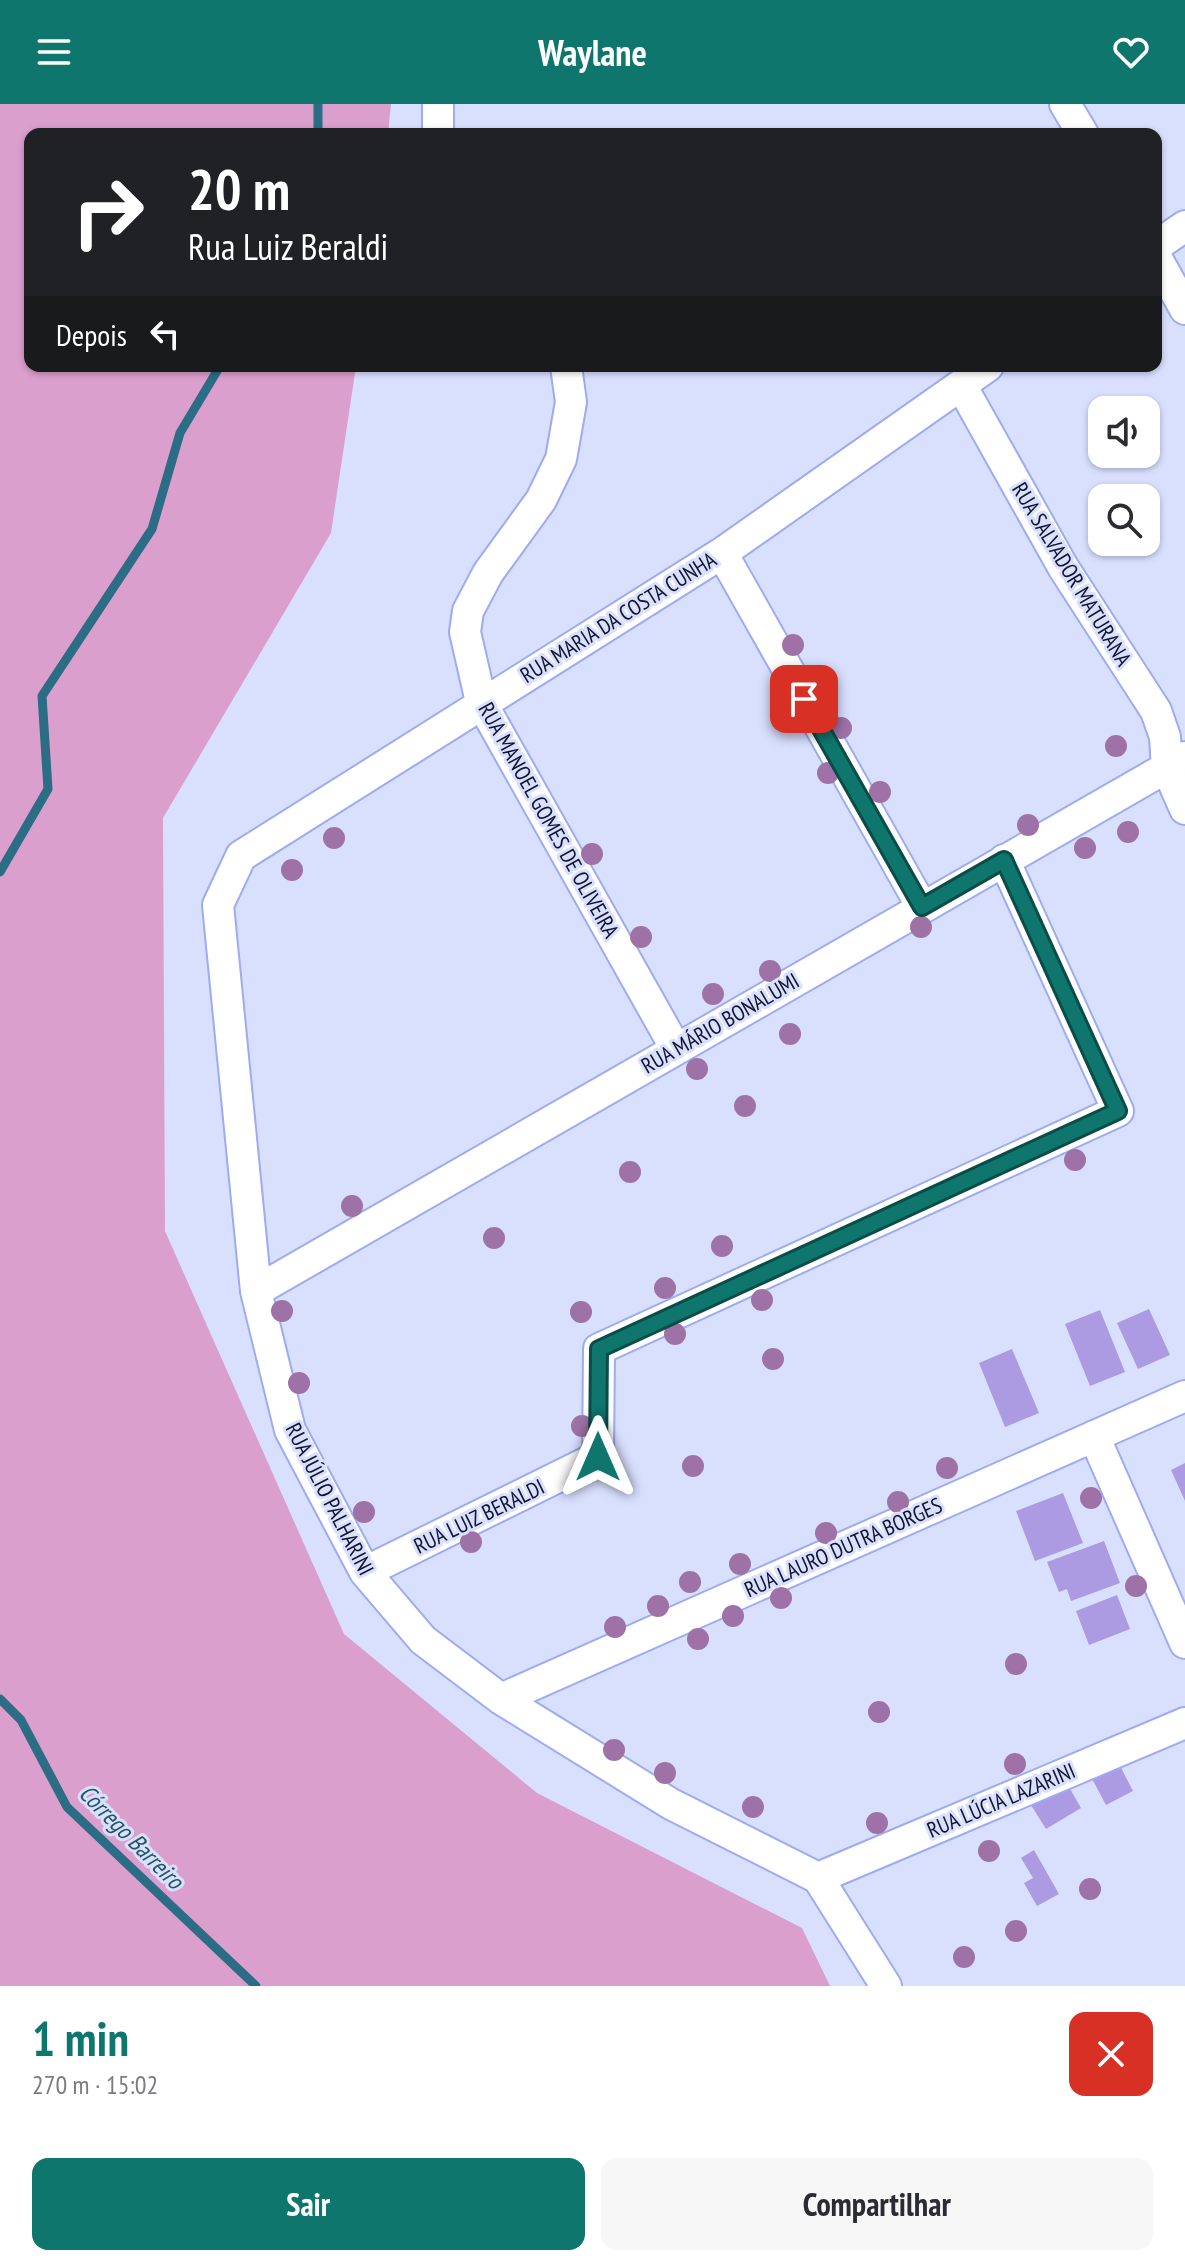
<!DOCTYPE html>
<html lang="pt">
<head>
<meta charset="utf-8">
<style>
  body { margin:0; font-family:"PT Sans Narrow",sans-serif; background:#f7f7f7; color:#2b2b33; height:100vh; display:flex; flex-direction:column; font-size:30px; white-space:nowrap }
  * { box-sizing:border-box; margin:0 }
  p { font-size:26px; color:#7c7c81 }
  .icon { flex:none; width:44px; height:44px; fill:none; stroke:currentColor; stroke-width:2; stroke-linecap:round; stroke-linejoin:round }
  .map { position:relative; height:1882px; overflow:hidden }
  .details { display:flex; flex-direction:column; background:#fff; flex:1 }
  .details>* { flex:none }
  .banner { position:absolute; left:24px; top:24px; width:1138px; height:244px; border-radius:16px; box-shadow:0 2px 6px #0004; background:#202124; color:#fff; overflow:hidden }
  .fabs { position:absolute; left:1088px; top:292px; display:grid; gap:16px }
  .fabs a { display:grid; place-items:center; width:72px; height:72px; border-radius:16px; background:#fff; box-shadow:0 2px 6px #0004; font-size:40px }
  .pin { position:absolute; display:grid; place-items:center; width:68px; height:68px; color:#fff; margin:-34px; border-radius:16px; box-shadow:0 4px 12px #0006 }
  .me { position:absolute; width:88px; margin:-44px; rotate:0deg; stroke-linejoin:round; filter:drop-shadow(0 0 6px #0008) }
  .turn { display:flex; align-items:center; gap:28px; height:168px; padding:0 32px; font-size:36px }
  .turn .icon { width:104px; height:104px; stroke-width:2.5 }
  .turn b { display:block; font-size:56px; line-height:68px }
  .then { display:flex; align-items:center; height:76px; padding:0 32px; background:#0003; gap:16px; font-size:30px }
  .round { display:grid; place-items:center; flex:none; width:84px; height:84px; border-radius:16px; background:#f7f7f7 }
  .overview { display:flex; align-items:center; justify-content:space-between; height:136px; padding:0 32px }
  h1 { font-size:48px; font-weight:700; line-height:60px; color:#0f766e }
  .cta { display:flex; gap:16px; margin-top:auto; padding:16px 32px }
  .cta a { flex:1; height:92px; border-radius:16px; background:#0f766e; color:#fff; font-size:32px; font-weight:700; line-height:92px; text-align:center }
  .cta a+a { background:#f7f7f7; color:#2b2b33 }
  header { display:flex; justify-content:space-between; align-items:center; height:104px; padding:0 32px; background:#0f766e; color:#fff; font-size:36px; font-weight:700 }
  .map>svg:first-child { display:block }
  .green { fill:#db9fcd }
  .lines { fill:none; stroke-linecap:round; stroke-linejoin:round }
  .stream { stroke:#2b6d84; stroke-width:9 }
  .building { fill:#ac9ae2 }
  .street-casing { stroke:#9dabf3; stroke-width:34 }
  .street { stroke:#fff; stroke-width:30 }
  .tree { fill:#9e72a7 }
  .route-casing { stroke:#0a4d48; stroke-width:20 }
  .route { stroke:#0f766e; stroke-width:14 }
  .labels { text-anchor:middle; stroke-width:6; stroke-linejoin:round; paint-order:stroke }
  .street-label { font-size:22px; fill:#121530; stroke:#d9e0fe }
  .water-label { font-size:24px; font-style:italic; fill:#225561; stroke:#d9e0fe }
</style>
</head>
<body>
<header><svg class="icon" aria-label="menu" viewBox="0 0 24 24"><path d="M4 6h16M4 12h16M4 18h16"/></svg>Waylane<svg class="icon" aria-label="heart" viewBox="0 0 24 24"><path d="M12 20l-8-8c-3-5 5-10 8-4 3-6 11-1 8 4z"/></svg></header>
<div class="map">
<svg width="1185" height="1882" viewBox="0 0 1185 1882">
  <rect width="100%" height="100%" fill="#d9e0fe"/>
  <path class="green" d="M0,0h391l-3,30h-358v232h326l-25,167 -168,285 2,413 179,403 193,159 265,135 28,58h-830z"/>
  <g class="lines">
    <path class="stream" d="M318,0v30
      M0,768l48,-83 -6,-93 110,-167 28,-96 40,-67
      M0,1595l21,21 46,87 189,179"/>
  </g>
  <path class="building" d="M1149,1205l21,46 -32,14 -21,-46z
    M1100,1206l25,62 -35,14 -25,-62z
    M1012,1245l27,64 -34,14 -26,-64z
    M1185,1359v38l-14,-31z
    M1063,1389l20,50 -48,18 -19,-50z
    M1104,1437l16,42 -49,18 -4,-12 -8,3 -12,-30z
    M1117,1491l13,34 -41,16 -13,-34z
    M1116,1654l17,33 -27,14 -17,-32z
    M1065,1676l16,28 -35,21 -17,-27z
    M1034,1746l25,44 -22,12 -13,-23 9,-5 -12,-20z"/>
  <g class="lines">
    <defs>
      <path id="street" d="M1065,0l18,30
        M438,30v-30
        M1156,142l29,-20
        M1156,153l29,52
        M566,262l5,36 -10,57 -20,41 -53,73 -20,38 -3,21 16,70 195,347
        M961,281l102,182 93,144 9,26 2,31 18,41
        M722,449l200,354
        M256,1187l929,-534
        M1094,1332l91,207
        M365,1468l233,-115 1,-108 519,-238 -114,-251
        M501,1595l684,-303
        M818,1774l367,-155
        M886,1882l-68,-108 -147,-74 -170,-105 -78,-59 -58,-68 -75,-142 -34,-139 -38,-386 23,-49 481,-303 266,-187"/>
    </defs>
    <use href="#street" class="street-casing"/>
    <use href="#street" class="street"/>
  </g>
  <g class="tree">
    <circle cx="793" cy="541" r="11"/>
    <circle cx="816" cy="574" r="11"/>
    <circle cx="841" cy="624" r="11"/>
    <circle cx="1116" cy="642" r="11"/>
    <circle cx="828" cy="669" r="11"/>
    <circle cx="880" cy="688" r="11"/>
    <circle cx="1028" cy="721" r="11"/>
    <circle cx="1128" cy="728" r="11"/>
    <circle cx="334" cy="734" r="11"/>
    <circle cx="1085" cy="744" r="11"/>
    <circle cx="592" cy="750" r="11"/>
    <circle cx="292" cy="766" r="11"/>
    <circle cx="921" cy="823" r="11"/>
    <circle cx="641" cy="833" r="11"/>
    <circle cx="770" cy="867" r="11"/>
    <circle cx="713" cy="890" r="11"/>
    <circle cx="790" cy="930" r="11"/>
    <circle cx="697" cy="965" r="11"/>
    <circle cx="745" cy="1002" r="11"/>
    <circle cx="1075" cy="1056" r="11"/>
    <circle cx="630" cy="1068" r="11"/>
    <circle cx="352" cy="1102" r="11"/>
    <circle cx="494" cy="1134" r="11"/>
    <circle cx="722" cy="1142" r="11"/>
    <circle cx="665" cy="1184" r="11"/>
    <circle cx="762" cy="1196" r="11"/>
    <circle cx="282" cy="1207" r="11"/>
    <circle cx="581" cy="1208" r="11"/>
    <circle cx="675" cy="1230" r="11"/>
    <circle cx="773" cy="1255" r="11"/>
    <circle cx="299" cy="1279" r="11"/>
    <circle cx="582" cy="1322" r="11"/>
    <circle cx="693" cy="1362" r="11"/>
    <circle cx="947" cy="1364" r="11"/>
    <circle cx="1091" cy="1394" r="11"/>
    <circle cx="898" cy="1398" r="11"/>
    <circle cx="364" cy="1408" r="11"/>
    <circle cx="826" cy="1429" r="11"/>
    <circle cx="471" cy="1438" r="11"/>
    <circle cx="740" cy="1460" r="11"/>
    <circle cx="690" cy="1478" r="11"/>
    <circle cx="1136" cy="1482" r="11"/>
    <circle cx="781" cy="1494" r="11"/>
    <circle cx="658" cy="1502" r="11"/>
    <circle cx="733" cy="1512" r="11"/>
    <circle cx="615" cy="1523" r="11"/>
    <circle cx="698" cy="1535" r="11"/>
    <circle cx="1016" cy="1560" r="11"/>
    <circle cx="879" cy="1608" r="11"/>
    <circle cx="614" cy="1646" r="11"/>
    <circle cx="1015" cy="1660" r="11"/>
    <circle cx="665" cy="1669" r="11"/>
    <circle cx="753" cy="1703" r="11"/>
    <circle cx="877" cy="1719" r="11"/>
    <circle cx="989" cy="1747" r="11"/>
    <circle cx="1090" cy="1785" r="11"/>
    <circle cx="1016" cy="1827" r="11"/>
    <circle cx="964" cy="1853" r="11"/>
  </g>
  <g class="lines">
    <defs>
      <path id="route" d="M598,1353l1,-108 519,-238 -114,-251 -82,47 -118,-208"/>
    </defs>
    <use href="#route" class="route-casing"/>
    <use href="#route" class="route"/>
  </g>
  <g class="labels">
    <g class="street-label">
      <text transform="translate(1072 470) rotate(59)" y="8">RUA SALVADOR MATURANA</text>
      <text transform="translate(618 513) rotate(-32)" y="8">RUA MARIA DA COSTA CUNHA</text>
      <text transform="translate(549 716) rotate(61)" y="8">RUA MANOEL GOMES DE OLIVEIRA</text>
      <text transform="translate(720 919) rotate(-30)" y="8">RUA MÁRIO BONALUMI</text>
      <text transform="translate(330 1395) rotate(63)" y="8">RUA JÚLIO PALHARINI</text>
      <text transform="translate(479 1412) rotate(-26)" y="8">RUA LUIZ BERALDI</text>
      <text transform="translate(843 1443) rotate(-24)" y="8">RUA LAURO DUTRA BORGES</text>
      <text transform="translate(1001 1696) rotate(-23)" y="8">RUA LÚCIA LAZARINI</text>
    </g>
    <g class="water-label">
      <text transform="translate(131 1733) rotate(45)" y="8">Córrego Barreiro</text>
    </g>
  </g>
</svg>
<div class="fabs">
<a><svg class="icon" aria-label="sound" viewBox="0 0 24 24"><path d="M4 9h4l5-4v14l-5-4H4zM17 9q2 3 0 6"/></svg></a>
<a><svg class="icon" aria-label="search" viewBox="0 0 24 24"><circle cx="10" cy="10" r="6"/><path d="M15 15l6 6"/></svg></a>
</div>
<div class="pin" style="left:804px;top:595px;background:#d93025"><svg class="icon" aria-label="arrive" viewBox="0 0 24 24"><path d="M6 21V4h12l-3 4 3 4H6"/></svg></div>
<svg class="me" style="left:598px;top:1353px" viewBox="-20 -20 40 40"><path d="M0-17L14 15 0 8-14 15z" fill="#0f766e" stroke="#fff" stroke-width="4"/></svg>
<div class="banner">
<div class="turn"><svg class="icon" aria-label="right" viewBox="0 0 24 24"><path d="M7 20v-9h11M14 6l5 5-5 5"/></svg><div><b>20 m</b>Rua Luiz Beraldi</div></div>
<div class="then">Depois<svg class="icon" aria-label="left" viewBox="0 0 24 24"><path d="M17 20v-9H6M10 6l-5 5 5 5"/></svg></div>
</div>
</div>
<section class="details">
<div class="overview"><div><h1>1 min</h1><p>270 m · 15:02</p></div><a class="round" style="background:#d93025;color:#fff"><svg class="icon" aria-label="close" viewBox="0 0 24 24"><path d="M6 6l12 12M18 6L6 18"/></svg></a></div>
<div class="cta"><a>Sair</a><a>Compartilhar</a></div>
</section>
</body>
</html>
